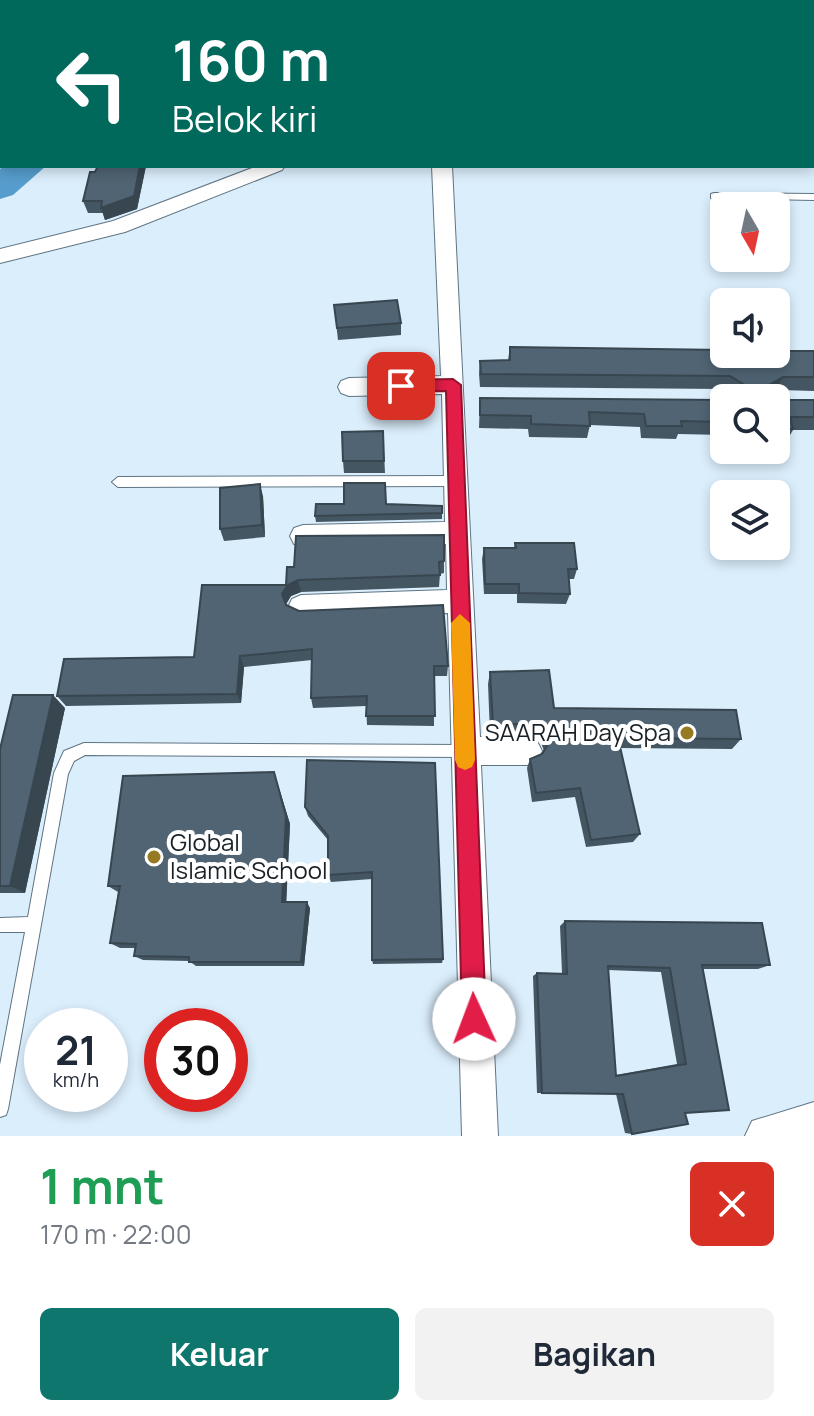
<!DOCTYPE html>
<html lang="id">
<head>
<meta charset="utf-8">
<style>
  body { margin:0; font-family:Manrope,sans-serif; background:#f2f2f3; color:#1f2937; height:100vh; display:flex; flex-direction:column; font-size:30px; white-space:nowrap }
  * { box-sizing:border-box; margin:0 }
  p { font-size:26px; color:#747a83 }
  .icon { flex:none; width:44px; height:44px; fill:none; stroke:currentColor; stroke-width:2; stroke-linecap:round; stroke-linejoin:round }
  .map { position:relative; height:1136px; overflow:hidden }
  .drawer { display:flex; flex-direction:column; background:#fff; flex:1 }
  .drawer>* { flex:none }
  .top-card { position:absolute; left:0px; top:0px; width:814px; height:168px; box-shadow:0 4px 12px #0003; background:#00695c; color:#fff; overflow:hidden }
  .needle { width:52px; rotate:171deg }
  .fabs { position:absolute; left:710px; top:192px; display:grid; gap:16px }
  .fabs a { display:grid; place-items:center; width:80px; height:80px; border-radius:12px; background:#fff; box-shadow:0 4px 12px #0003; font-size:40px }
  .speed { position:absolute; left:24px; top:1008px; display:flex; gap:16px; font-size:40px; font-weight:700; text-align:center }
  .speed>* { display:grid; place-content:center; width:104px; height:104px; border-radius:50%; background:#fff; box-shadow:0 4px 12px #0003; line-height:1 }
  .speed small { font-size:20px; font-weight:400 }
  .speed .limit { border:12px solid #d22; background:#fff; color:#111 }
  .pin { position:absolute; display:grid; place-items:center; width:68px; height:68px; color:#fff; margin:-34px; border-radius:16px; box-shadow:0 4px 12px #0006 }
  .me { position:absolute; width:88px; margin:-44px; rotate:358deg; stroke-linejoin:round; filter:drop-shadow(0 0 6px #0008) }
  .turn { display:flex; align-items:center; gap:28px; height:168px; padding:0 40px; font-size:36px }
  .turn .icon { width:104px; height:104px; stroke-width:2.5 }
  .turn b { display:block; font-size:56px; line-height:68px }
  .round { display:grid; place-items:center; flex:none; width:84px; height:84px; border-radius:12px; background:#f2f2f3 }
  .overview { display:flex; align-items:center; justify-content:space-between; height:136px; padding:0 40px }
  h1 { font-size:48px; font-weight:700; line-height:60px; color:#1e9e55 }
  .button { display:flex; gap:16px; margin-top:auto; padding:16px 40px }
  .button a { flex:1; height:92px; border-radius:12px; background:#0f766e; color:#fff; font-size:32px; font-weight:700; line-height:92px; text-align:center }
  .button a+a { background:#f2f2f3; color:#1f2937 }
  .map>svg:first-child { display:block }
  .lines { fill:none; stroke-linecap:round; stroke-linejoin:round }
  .river { fill:#569dcd; fill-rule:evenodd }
  .service-casing { stroke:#5f7483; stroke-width:2 }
  .minor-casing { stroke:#5f7483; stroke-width:2 }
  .tertiary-casing { stroke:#5f7483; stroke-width:2 }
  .service { fill:#fff; fill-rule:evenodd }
  .minor { fill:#fff; fill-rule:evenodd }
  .tertiary { fill:#fff; fill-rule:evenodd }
  .wall { fill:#455663; fill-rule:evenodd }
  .shaded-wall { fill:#384650 }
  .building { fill:#506473; stroke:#384650; stroke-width:2; fill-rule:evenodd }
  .route { fill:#e11d48; stroke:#92132f; stroke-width:2 }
  .slow { fill:#f59e0b }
  .poi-dot { fill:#967a22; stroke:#fff; stroke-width:3 }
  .labels { text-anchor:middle; stroke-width:8; stroke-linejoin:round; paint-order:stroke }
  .poi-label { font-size:24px; fill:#182127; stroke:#fff; text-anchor:end }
</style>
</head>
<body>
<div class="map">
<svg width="814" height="1136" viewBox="0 0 814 1136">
  <rect width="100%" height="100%" fill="#dbeefc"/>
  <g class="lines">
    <path class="river" d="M4,166h42l-33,29 -13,4v-30z"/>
    <defs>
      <path id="service" d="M714,193l100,1v6l-103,-2v-4z
        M457,476l6,5 -6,5 -339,1 -6,-5 6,-5z
        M84,743l381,2 5,1 2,5 -2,5 -5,1 -380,-2 -11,6 -6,13 -60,335 -2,6 -6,2v-52l25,-133h-25v-14l28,-1 26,-144 10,-22z"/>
      <path id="minor" d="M257,166h28l-3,4 -157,62 -125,31v-14l113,-28z
        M432,166h20l28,571h47l10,4 5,10 -5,10 -10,4h-46l17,371h-36l-14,-523 -147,6 -9,-4 -4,-8 4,-8 9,-4 146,-5 -1,-46 -143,3 -9,-3 -4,-8 4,-8 9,-3 142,-3 -3,-128 -93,2 -8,-3 -3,-6 3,-6 8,-3 92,-2z"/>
      <path id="tertiary" d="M814,1102v34h-69l7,-15z"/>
    </defs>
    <use href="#service" class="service-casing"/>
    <use href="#minor" class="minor-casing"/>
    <use href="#tertiary" class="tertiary-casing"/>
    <use href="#service" class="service"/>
    <use href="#minor" class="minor"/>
    <use href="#tertiary" class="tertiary"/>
  </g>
  <path class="wall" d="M0,0h124l7,2h-129v7h-2z
    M511,0h172v2h-171z
    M0,50h2v79l-2,-1z
    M98,166h48l-9,43 -32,11 -2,-7h-15l-5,-12z
    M334,305l67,18v12l-63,5z
    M510,347l304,4v40l-34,-1 1,10h33v30h-21l-7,12 -10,-1v-43h-48l3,-5 -7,-4 -244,-2 -1,-13 1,-13 28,-1z
    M480,398l244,2v35l-46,-1 -2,5 -35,-1 -1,-11 -50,-2 -3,13 -58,-1 -1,-8 -49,-1z
    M383,431l2,42h-41l-1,-12z
    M263,496l2,41 -41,4 -4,-12z
    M386,504l56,2v13l-126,3 -1,-6z
    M515,543l62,26 -3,10h-6l2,15 -4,10 -49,-1v-9h-33l-2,-35 2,-11h30z
    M444,561v12l-4,1 -1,13 -138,5 -10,4 -5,8 13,7 149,55 -1,10h-13v50l-67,-1 -1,-19 -53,2 -2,-10 1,-38 -68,7 -3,36 -175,3 -9,-10 137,-39 92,-72 1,-18z
    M490,672l64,36 187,31 -9,10 -112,-1 20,86 -7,8 -47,5 -11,-50 -43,5 -5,-34 3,-9 12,-5 2,-3 -4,-11 -13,-6h-37l-2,-50z
    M65,708l-40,185h-25v-144z
    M307,760l136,199 -1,4 -69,1 -1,-4v-81l-41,3 -3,-7v-35l-20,-24 -3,-9z
    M274,772l16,52 -4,78 24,6 -6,58h-108l-7,-5 -46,-1 -9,-4 1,-8h-15l-10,-5 8,-51 -10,-6z
    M565,921l205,44 -12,4h-55l-18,144 -53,21 -7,-1 -9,-39 -79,-1 -4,-117 4,-3h25l-2,-47zM608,970l53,2 16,92 -61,11z"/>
  <path class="shaded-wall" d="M140,166h6l-9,43 -32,11 -4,-12z
    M783,377l-7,13 -5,-6z
    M260,484l3,12 2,41 -3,-12z
    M298,580l3,12 -10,4 -6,10 -3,-12 6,-9z
    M240,656l4,11 -3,36 -4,-9z
    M53,695l12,13 -40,185 -15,-7z
    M274,772l16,52 -4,84 -4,-6z
    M307,902l3,6 -6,58 -3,-4z"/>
  <path class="building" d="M83,0h48l-1,2h-48z
    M419,0h84v2h-86z
    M592,0h91v2h-91z
    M0,50h2v66h-2z
    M98,166h42l-6,30 -33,12 1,-7h-19l7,-29h5z
    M397,300l4,23 -64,5 -3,-23z
    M510,347l214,3v4h52v-3h38v26h-31l-12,7 9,4 1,12h33v17h-24l3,12h-17v-31h-45l2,-10 10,-4 -13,-8 -249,-2 -1,-13 30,-1z
    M480,398l244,2v22l-43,-1 1,5h-36l-2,-12 -55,-2 1,14 -59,-2v-8l-51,-1z
    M383,431l1,30h-41l-1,-29z
    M344,483h41l1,21 56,2v7l-127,3 1,-12h28z
    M260,484l2,41 -42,4v-41z
    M444,535v26l-5,1 1,13 -142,5 -10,5 -6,9 4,11 13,6 144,-6 5,61h-14l1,50h-69l1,-20 -56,2 1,-49 -72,7 -3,38 -180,2 7,-37 130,-2 8,-72h84l1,-18h7l2,-31z
    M515,543h59l3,26h-9l2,25 -51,-1v-9h-34l-1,-36h32z
    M549,670l5,38 182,2 5,29 -123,-1 22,96 -49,6 -11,-52 -44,5 -6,-34 12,-5 7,-11 -5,-13 -14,-6h-37l-3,-52z
    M13,695h40l-43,191h-10v-137z
    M307,760l128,3 8,196 -71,1v-88l-44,3v-39l-23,-29z
    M274,772l12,44 -4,86h25l-6,60h-112v-5l-55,-1 2,-12 -26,-1 10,-57h-12l15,-110z
    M565,921l197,2 8,42h-68l27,145 -44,3 3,11 -56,10 -9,-40 -81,-1 -5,-120 30,1zM608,966l62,2 16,96 -70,12z"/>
  <path class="route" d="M453,379l8,6 25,634 -4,8 -8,4 -8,-4 -4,-8 -16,-628 -45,1 -8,-6 8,-6z"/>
  <path class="slow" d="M460,614l10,9 5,137 -3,7 -7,3 -7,-3 -3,-7 -4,-137z"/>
  <g class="poi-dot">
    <circle cx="687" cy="733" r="8"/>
    <circle cx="154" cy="857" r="8"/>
  </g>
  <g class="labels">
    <g class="poi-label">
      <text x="671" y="741">SAARAH Day Spa</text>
      <text x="170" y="851" text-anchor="start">Global<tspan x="170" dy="28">Islamic School</tspan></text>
    </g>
  </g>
</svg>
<div class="fabs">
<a><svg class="needle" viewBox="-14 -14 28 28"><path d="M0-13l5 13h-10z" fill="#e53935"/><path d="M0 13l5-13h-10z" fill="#747a83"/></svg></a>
<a><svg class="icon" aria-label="sound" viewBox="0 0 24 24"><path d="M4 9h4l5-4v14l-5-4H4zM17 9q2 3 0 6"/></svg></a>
<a><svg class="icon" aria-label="search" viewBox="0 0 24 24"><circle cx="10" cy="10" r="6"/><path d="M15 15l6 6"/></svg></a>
<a><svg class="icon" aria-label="layers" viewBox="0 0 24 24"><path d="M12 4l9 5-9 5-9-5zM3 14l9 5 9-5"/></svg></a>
</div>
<div class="speed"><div>21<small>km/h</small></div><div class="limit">30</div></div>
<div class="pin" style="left:401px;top:386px;background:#d93025"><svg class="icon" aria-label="arrive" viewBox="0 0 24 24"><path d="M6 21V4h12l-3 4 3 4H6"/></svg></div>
<svg class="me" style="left:474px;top:1019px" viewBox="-20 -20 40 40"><circle r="19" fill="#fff"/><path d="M0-13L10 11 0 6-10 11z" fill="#e11d48"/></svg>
<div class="top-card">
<div class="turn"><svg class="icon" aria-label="left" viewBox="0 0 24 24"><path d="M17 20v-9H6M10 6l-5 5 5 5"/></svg><div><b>160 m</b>Belok kiri</div></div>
</div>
</div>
<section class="drawer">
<div class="overview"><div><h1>1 mnt</h1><p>170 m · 22:00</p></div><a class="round" style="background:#d93025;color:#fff"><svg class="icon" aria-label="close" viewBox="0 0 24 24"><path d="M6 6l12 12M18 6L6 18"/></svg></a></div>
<div class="button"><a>Keluar</a><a>Bagikan</a></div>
</section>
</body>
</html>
